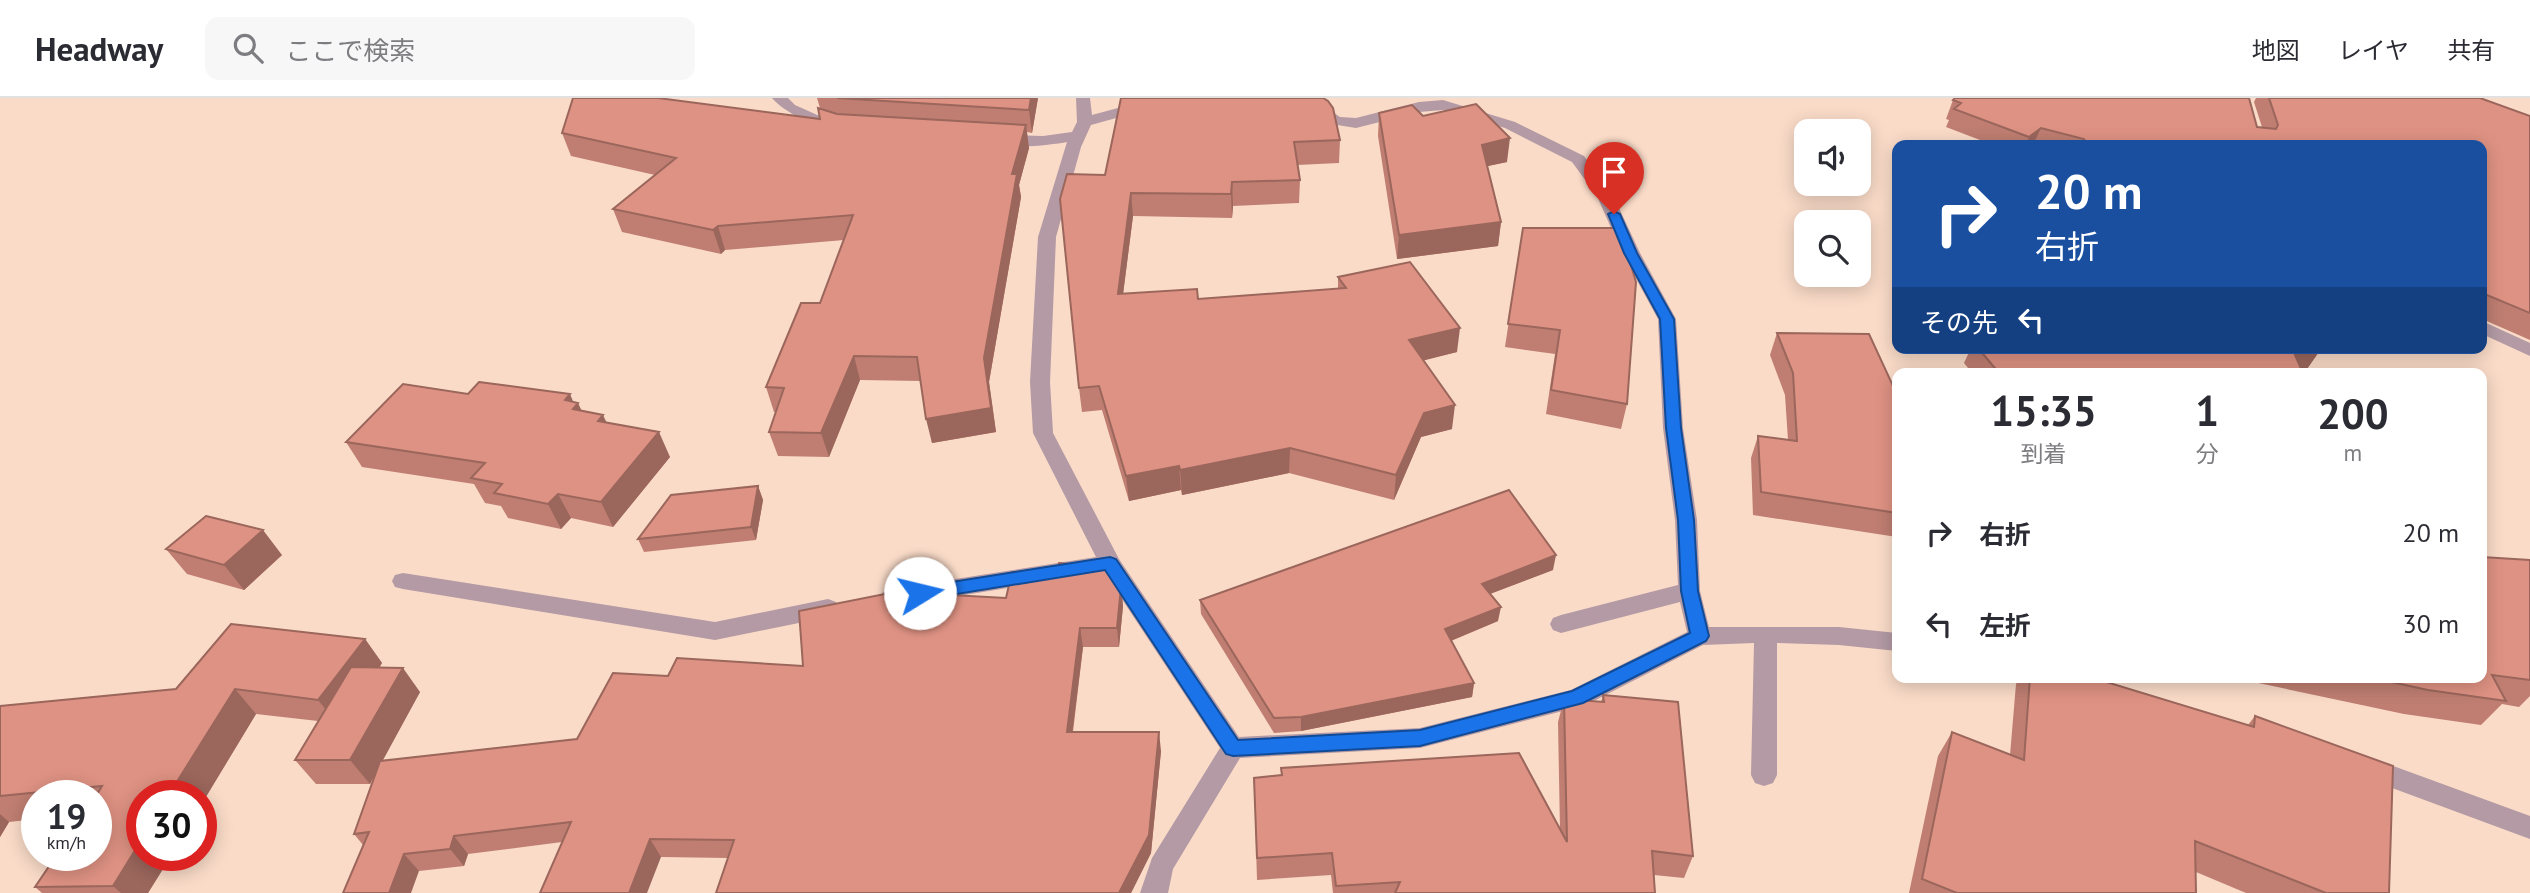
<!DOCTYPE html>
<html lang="ja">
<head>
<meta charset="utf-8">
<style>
  body { margin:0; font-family:"PT Sans","Noto Sans JP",sans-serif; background:#f7f7f7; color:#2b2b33; height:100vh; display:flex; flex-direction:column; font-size:26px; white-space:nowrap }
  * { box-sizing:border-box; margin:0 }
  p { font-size:23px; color:#7c7c81 }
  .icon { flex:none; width:38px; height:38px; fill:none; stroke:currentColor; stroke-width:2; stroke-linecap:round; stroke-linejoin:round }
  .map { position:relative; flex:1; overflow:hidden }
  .details { position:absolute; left:1892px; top:270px; width:595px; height:315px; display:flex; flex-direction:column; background:#fff; border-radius:14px; box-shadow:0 4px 18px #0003 }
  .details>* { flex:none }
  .guide { position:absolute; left:1892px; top:42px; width:595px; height:214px; border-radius:14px; box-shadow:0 4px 18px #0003; background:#1a4fa0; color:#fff; overflow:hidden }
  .buttons { position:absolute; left:1794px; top:21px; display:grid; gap:14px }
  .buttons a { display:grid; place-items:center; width:77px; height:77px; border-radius:14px; background:#fff; box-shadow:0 4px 18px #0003; font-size:35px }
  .speed { position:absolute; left:21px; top:682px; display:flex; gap:14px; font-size:35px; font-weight:700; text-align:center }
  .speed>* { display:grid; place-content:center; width:91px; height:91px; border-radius:50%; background:#fff; box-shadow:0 4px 18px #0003; line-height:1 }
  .speed small { font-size:18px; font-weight:400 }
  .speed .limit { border:10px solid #d22; background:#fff; color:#111 }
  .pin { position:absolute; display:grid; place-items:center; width:60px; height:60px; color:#fff; margin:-72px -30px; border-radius:50% 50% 50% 0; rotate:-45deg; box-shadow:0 0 7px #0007 }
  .pin .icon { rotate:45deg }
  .me { position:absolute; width:77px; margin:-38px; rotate:81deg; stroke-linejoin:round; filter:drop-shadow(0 0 5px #0008) }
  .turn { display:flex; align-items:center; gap:24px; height:147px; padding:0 28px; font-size:32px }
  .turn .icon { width:91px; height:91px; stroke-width:2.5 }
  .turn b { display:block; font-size:49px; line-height:60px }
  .then { display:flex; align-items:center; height:66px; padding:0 28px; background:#0003; gap:14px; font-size:26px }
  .eta { display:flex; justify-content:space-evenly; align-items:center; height:119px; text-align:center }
  .eta b { font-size:42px; font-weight:800; line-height:49px }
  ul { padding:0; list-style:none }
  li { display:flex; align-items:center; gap:21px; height:91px; padding:0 28px }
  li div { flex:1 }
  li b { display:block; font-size:26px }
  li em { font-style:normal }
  header { display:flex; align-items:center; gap:42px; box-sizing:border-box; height:98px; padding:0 35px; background:#fff; border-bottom:2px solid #e1e1e2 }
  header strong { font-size:33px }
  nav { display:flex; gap:38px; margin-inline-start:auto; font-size:24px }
  .search { width:490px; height:63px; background:#f7f7f7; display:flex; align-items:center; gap:18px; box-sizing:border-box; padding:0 24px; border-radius:14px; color:#7c7c81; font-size:26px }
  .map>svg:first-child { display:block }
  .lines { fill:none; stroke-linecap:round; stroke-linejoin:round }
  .street { fill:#b39aa4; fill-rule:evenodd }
  .wall { fill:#bf7e71 }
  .shaded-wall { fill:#9b665c }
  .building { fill:#de9283; stroke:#9b665c; stroke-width:2 }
  .route { fill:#1a73e8; stroke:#114b97; stroke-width:2 }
</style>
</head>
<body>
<header>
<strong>Headway</strong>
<div class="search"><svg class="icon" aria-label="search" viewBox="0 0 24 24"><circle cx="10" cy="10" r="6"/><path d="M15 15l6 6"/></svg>ここで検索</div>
<nav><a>地図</a><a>レイヤ</a><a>共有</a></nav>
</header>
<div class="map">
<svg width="2530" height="795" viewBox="0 0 2530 795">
  <rect width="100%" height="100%" fill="#fadbc8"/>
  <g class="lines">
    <path class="street" d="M772,0h16l7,7 49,22 -3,3c-16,4 -59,-19 -69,-32z
      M1076,0h14l2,17 63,-17h24l-2,3 -86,24 -10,22 -25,90 -6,145 3,51 66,126 120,178 181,-9 151,-38 116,-58 -7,-30 -119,31 -8,-3 -3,-6 3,-6 8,-3 117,-30 -3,-65 -12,-92 -5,-109 -36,-66 -25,-57 -25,-34 -67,-34 -62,-18 -24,2 -63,16 -25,-4 -36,-26h17l28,19 16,1 63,-16 24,-2 72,22 69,34 29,39 27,58 36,66 7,109 14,92 3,71 9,36h130l58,6v18l-58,-6 -62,-2v132l-4,8 -9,3 -9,-3 -4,-8 3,-132 -51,2 -117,60 -166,43 -180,10 -67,111 -5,24h-28l12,-35 68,-110 -116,-176 -213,35 -8,-3 -3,-6 3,-6 8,-3 205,-32 -63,-124 -3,-51 8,-145 29,-95c-16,3 -63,9 -75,-2l8,-5 43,1 29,-4 5,-10z
      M2482,223l48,22v13l-48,-22z
      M403,475l312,49 113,-23 8,3 3,6 -3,6 -8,3 -113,23 -312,-51 -8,-2 -3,-6 3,-6z
      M2366,658l164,60v23l-173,-64 -4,-8 4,-8z"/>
  </g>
  <path class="wall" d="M817,0h221l-6,35 -5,-1 2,16 -10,37 2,12 -32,185 7,50 -64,11 -11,-62 -61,-1 -31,77 -51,-1 -9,-24 7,-20h-2l-8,-25 54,-84 24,-63 -119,10 -4,4 -99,-22 -9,-23 42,-34 -84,-19 -9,-23 258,-14v-11z
    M1121,0l219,42 -1,23 -42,2 3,15 -1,23 -66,3 -1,12 -99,-2 -10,78 75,5 140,-10v-12l119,75 -34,8 29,69 -31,8 -27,63 -105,-27 -107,22 -1,-5 -52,11 -27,-91 -20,2 -3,-24 26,-213z
    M2256,0h224l50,18v224l-48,-21v-174h-489l-47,-18 3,-7 -3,-1 7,-19 309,27 -8,-25z
    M1379,15l44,3 84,46 -20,4 14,56 -3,24 -101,13 -19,-123z
    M1523,130l104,176 -6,25 -75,-15 9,-60 -50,-7z
    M1777,235l120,54v150l-144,-22 -2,-57 7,-22 30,4 -3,-45 -15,-40z
    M1971,250h344l-10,24 -2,1h-331l-8,-10z
    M468,296l105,8 9,9 25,11 63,35 -57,70 -42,-9 -10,11 -53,-11 -7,-12 -16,-3 -11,-19 -112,-17 -16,-25z
    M758,388l5,14 -7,40 -112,12 -6,-13z
    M166,451l116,6 -38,35 -57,-16z
    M2530,462v136l-11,11 -17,-3 -21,21 -77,-11 -155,-33 -1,-4h234z
    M1553,472l-63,24 8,27 -47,20 23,42 -2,14 -171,34 -27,2 -73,-119 -1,-14z
    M1121,489l2,19 -4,41h-36l-10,85 88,19 -10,102 -20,40h-415l12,-35 -67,-1 -99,-15 -94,12 -4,12 -45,5 -56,-26 -9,-11 22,-63 -6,13h-54l-21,-24 23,-39 -62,-7 -55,91v-9l-30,60 -23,37h-106l-7,-6 61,-91h-59v23l-28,3 -9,15v-131l176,-17 189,-50 17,24 -2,4 40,25 -38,69 195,-22 91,-63 135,-10 203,-68z
    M2020,579h70l158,48 7,-9 134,177h-143l-50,-21v21h-287l29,-137 14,-24 58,23 6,-71z
    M1603,597l90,161 -9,22 -30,-3 1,18h-322l-2,-18 -74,5 -3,-102 27,-3v-7l279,62 -2,-108 6,-23 37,3z"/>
  <path class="shaded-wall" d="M1031,0h7l-6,35 -3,-23z
    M1026,27l3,23 -10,37 2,12 -32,185 7,50 -64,11 -6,-24 58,-61 28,-184z
    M2041,30l-8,17h-7l3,-8z
    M1510,40l-3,24 -28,6 3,-23z
    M1232,84l1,24 -1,12 -1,-24z
    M1131,95l2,23 -13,102 -2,-24z
    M1501,124l-3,24 -101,13 2,-24z
    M718,128l7,24 -4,4 -8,-24z
    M1460,230l-3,24 -51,13 3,-25z
    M2319,254l-14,20 -6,1 -4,-18z
    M854,258l6,24 -31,77 -8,-24z
    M570,296l5,12 3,-3 12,25 -25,-28z
    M1455,307l-3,24 -31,8 -27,63 2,-25 28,-62z
    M603,317l12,25 -17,-19z
    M659,334l11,25 -57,70 -12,-25z
    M1290,350l-1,25 -107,22 -2,-25z
    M1179,368l2,24 -52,11 -3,-25z
    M758,388l5,14 -7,40 -5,-13z
    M558,396l13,24 -10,11 -13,-25z
    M263,432l19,25 -38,35 -20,-25z
    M1556,457l-3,15 -74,28 3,-14z
    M1121,489l2,19 -4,41 -2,-19z
    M1501,509l-3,14 -55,23 2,-15z
    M1080,530l3,19 -13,104 -3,-19z
    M365,541l17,24 -44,61 -20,-24z
    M403,570l17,24 -50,92 -20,-24z
    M1474,585l-2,14 -171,34v-14z
    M235,591l21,25 -55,91v-9h-33z
    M1159,634l2,19 -10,102 -20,40h-12z
    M0,716l9,8 -9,15z
    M454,738l14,18 -4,12 -14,-17z
    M142,741v17h29l-23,37h-27l-8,-7z
    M650,741l11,18 -14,36h-18z
    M404,756l15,17 -8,22h-22z"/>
  <path class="building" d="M573,0h85l162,21 -2,-11 19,6 189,11 -14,49h5l-33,184 7,50 -65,11 -9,-62 -63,-1 -33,77 -52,-1 15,-44 -18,-1 35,-84h19l33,-88 -135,11 -5,4 -100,-21 63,-51 -114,-25z
    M837,0h194l-2,12z
    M1121,0h202l5,3 5,7 7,32 -46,2 6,38 -68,2 -1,12 -100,-1 -13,101 79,-5 1,10 148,-11 -8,-11 72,-15 50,66 -51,12 46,65 -31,8 -28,62 -106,-27 -110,22 -1,-4 -53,10 -27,-90 -20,2 -19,-189 7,-25 38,1z
    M1955,0h294l8,29 19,2 2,-4 -9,-27h211l50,18v197l-48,-20v-148h-394l-4,-6 -43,-11 -12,9 -75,-28 7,-6 -8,-3z
    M1476,6l34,34 -28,7 19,77 -102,13 -20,-122 33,-8 11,11z
    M1523,130h97l16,54 -9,122 -76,-14 9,-60 -52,-6z
    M1777,235l92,1 24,52 4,1v126l-136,-21 -3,-56 39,5 -4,-68z
    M1978,250h337l4,4 -24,3 8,18h-304z
    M479,284l91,12 -5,6 13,3 -5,6 30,6 -5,6 61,11 -58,70 -43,-8 -10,10 -54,-11 8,-9 -31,-6 14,-15 -139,-21 57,-58 65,10z
    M758,388l-7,41 -113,12 33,-44z
    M1509,392l47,65 -74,29 19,23 -56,22 29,54 -173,34 -27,1 -74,-118z
    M206,418l57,14 -39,35 -58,-16z
    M2482,459l48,3v120l-38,-5 14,26 -78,-11 -60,-13h114z
    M1059,465l49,4 13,20 -4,41h-37l-13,104h92l-10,103 -30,58h-403l18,-53 -84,-1 -21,54h-89l31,-71 -117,14 -4,13 -46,5 -15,39h-46l26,-61 -15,2 26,-73 197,-22 36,-66 55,3 9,-18 126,8 -4,-55 96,-19 111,6 6,-26h46z
    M231,526l134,15 -47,61 -83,-11 -67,107h-26v43l-29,47 -78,1 21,-31h40v-60l6,-10 -102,10v-90l176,-17z
    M351,569l52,1 -53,92h-55z
    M2030,579h60l164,50 1,-11 138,50 -4,127h-63l-131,-52 1,52h-239l-35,-14 30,-147 72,28z
    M1603,597l75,7 15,154 -41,-5 3,42h-260l5,-11 -64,4 -4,-33 -75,5 -3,-80 28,-3 -1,-7 238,-15 48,89 -3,-143 40,3z"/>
  <path class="route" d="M1614,113l6,3 17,39 37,66 7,109 13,92 4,71 11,45 -3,5 -123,62 -163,43 -187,10 -7,-2 -121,-184 -185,30 -6,-2 -3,-5 3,-4 6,-2 190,-30 6,2 122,181 182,-10 152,-39 118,-58 -9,-42 -3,-71 -12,-92 -6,-109 -36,-66 -16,-39z"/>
</svg>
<div class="buttons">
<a><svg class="icon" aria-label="sound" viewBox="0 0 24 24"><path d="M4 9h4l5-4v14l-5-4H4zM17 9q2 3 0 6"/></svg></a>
<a><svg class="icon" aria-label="search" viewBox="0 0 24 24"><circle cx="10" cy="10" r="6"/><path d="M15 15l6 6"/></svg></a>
</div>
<div class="speed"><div>19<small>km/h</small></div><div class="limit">30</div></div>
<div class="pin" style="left:1614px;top:116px;background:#d93025"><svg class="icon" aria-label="arrive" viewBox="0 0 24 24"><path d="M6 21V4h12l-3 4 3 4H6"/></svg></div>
<svg class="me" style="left:920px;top:495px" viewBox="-20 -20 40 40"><circle r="19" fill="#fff"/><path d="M0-13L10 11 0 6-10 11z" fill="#1a73e8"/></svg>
<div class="guide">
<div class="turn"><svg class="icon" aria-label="right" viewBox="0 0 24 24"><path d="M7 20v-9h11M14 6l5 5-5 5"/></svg><div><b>20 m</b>右折</div></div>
<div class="then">その先<svg class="icon" aria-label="left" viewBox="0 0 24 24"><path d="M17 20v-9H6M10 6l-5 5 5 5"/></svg></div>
</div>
<section class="details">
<div class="eta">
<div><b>15:35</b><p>到着</p></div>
<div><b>1</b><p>分</p></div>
<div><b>200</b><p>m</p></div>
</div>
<ul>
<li><svg class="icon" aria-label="right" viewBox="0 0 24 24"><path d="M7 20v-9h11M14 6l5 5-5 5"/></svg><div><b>右折</b></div><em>20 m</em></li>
<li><svg class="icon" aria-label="left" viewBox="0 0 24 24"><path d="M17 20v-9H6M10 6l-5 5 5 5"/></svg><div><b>左折</b></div><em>30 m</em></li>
</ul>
</section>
</div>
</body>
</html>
